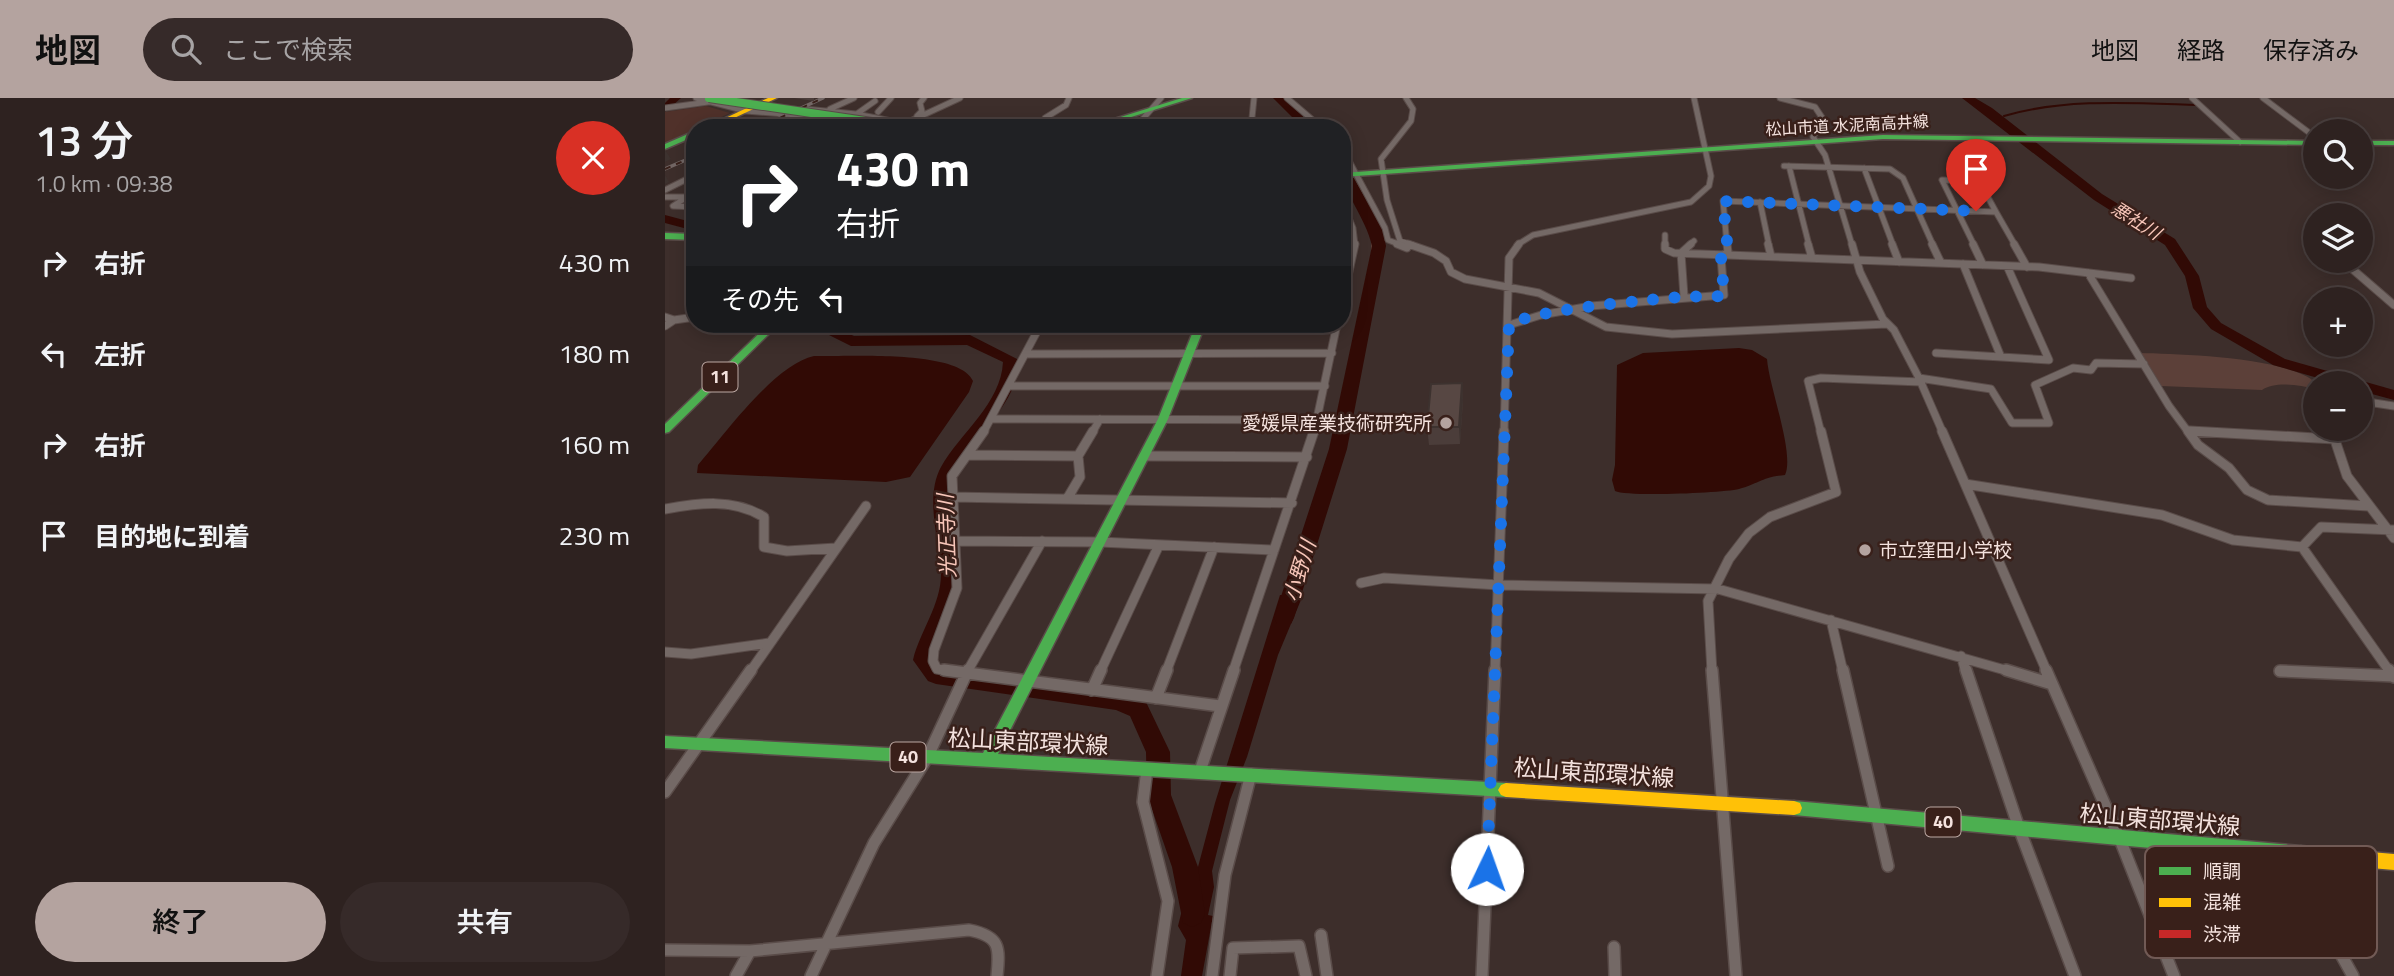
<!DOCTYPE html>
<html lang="ja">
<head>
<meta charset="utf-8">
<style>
  body { margin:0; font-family:"Titillium Web","Noto Sans JP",sans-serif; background:#362a29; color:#f1f3f6; height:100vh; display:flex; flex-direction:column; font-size:26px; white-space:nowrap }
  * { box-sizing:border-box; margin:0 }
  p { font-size:23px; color:#a7a4a5 }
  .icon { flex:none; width:38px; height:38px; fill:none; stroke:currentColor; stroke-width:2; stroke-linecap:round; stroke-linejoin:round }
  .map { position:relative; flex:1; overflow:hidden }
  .drawer { display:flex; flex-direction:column; background:#2e2220; width:665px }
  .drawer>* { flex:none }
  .top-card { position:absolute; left:21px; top:21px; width:665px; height:214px; border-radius:28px; box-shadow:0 4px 18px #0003,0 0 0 2px #493f3e; background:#202124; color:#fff; overflow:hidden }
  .buttons { position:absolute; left:1638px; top:21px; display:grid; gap:14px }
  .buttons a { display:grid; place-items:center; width:70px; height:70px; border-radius:50%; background:#2e2220; box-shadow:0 4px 18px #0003,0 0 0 2px #493f3e; font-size:35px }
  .pin { position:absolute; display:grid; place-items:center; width:60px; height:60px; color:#fff; margin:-72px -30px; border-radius:50% 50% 50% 0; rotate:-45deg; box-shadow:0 0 7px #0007 }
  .pin .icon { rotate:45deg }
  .me { position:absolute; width:77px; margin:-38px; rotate:3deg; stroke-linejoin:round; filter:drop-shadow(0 0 5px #0008) }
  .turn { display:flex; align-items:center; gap:24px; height:147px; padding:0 35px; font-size:32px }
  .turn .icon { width:91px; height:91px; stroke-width:2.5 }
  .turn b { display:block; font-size:49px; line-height:60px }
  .then { display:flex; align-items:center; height:66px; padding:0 35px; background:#0003; gap:14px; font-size:26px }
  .round { display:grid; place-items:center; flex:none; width:74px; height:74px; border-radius:37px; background:#362a29 }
  .headline { display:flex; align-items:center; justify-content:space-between; height:119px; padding:0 35px }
  h1 { font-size:42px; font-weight:600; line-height:52px }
  .action { display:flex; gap:14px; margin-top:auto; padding:14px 35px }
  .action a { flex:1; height:80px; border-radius:42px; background:#b4a39f; color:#111; font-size:28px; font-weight:600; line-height:80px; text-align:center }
  .action a+a { background:#362a29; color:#f1f3f6 }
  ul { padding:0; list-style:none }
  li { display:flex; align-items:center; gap:21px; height:91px; padding:0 35px }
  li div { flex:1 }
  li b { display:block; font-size:26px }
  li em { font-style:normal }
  header { display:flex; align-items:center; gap:42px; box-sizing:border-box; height:98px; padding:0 35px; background:#b4a39f; color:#111 }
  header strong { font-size:33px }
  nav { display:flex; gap:38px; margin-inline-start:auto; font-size:24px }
  .search { width:490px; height:63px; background:#362a29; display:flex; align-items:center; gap:18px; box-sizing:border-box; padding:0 24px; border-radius:38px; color:#a7a4a5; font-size:26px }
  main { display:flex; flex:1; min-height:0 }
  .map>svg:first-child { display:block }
  .built { fill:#50312a }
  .green { fill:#5c4039 }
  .water { fill:#310a05 }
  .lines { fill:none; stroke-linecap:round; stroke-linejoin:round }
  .stream { stroke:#310a05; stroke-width:2 }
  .river { fill:#310a05; fill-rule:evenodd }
  .street-far3-casing { stroke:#5a4c49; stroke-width:7 }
  .street-far2-casing { stroke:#5a4c49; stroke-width:9 }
  .street-far1-casing { stroke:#5a4c49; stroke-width:11 }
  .street-casing { stroke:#5a4c49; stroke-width:14 }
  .fast-casing { stroke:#5a4c49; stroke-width:3 }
  .slow-casing { stroke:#5a4c49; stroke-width:3 }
  .jam-casing { stroke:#5a4c49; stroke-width:3 }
  .street-far3 { stroke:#746966; stroke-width:5 }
  .street-far2 { stroke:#746966; stroke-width:7 }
  .street-far1 { stroke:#746966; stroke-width:9 }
  .street { stroke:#746966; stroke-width:11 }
  .fast { fill:#4caf50; fill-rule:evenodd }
  .slow { fill:#ffc107; fill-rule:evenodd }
  .jam { fill:#c62828; fill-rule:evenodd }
  .rail-casing { stroke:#736765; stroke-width:3.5 }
  .rail { stroke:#39201a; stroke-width:2; stroke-dasharray:6; stroke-linecap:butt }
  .fast-bridge-casing { stroke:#5a4c49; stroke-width:10; stroke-linecap:butt }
  .fast-bridge { stroke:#4caf50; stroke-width:8 }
  .wall { fill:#4b3d3a }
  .shaded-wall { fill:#3d322f }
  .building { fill:#574743; stroke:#3d322f; stroke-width:2 }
  .route { stroke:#1a73e8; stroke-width:12; stroke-dasharray:0 21.6 }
  .poi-dot { fill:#b4a39f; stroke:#39201a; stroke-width:2.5 }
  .labels { text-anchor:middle; stroke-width:5; stroke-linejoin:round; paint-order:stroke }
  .far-street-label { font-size:16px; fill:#f4e2de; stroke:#39201a }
  .far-water-label { font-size:18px; font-style:italic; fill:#f8c6b9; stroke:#39201a }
  .shield { fill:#39201a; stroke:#bca8a3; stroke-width:2 }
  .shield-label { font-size:18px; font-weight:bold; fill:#f4e2de }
  .poi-label { font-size:19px; fill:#f4e2de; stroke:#39201a; text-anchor:end }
  .water-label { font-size:21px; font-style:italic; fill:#f8c6b9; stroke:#39201a }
  .near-street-label { font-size:23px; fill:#f4e2de; stroke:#39201a }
  .key { fill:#39201a; stroke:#715a55; stroke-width:2 }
  .key-label { font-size:19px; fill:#f4e2de }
</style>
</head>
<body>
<header>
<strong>地図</strong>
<div class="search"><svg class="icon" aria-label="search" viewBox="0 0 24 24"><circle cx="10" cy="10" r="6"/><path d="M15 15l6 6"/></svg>ここで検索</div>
<nav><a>地図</a><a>経路</a><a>保存済み</a></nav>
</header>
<main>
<section class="drawer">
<div class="headline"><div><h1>13 分</h1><p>1.0 km · 09:38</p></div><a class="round" style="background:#d93025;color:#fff"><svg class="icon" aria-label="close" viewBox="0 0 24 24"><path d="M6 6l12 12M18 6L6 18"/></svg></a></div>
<ul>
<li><svg class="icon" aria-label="right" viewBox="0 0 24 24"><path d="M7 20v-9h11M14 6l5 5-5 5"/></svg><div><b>右折</b></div><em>430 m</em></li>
<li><svg class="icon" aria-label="left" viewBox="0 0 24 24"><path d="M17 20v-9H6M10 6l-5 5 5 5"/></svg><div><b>左折</b></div><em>180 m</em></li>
<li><svg class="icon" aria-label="right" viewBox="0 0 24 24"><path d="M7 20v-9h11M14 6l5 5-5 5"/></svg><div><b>右折</b></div><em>160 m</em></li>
<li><svg class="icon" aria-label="arrive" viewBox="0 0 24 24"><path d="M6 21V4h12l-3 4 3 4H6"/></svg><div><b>目的地に到着</b></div><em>230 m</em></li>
</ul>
<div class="action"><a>終了</a><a>共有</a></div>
</section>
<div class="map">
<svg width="1729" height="878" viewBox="0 0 1729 878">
  <rect width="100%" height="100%" fill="#3d2e2b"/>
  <path class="built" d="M41,8l24,7 -65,30v-31z"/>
  <path class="green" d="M677,58l39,71 4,15 -20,86 -13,88 -52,179h-16l45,-143 42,-199v-22l-29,-54z
    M1475,255c39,1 149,4 176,30l-1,6c-15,-4 -40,-8 -53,1l-101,-4z"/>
  <path class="water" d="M1074,250l13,2 15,9c2,28 28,95 18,116 -23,2 -27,9 -46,14 -16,4 -112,8 -124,2l-3,-11 3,-15 2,-100 26,-12z
    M149,258c32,1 145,-7 159,25l-4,11 -59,85 -24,5 -189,-9 1,-8c26,-30 77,-101 116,-109z
    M615,497h23l-25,60 -31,102 -17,43 -18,71 2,16 -6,28 5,1 -11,60h-21l5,-36 -8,-14 5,-20 11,-24 21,-79z"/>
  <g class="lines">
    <path class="stream" d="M1339,18c61,-18 130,-13 193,-11l-8,-7"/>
    <path class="river" d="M5,0h11l-16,14v-9z
      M608,0h11l31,30h-12z
      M1297,0h13l17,10 110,86 73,45 24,37 8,31 14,16 64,36 109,31v10l-33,-9v-8h-26l-62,-18 -62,-36 -18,-21 -8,-32 -20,-31 -71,-45z
      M677,66l6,4 34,59 4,19 -39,203 -53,169 -3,6h-14l-3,-6 55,-169 43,-203c-6,-29 -30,-52 -30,-82z
      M0,117l30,8v8l-30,-8z
      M142,226h20l27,12 116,-1 49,25c-1,45 -44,73 -62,111 -14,31 4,73 4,106 0,29 -19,53 -26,81l7,9 176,25 28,10 24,50 1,43 27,72 7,47 -4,9 -9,4 -9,-4 -11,-56 -25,-72 -1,-43 -16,-36 -14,-6 -180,-26 -8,-3 -15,-21c7,-29 28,-55 28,-86 -1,-33 -17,-76 0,-107 19,-34 60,-63 62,-105l-36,-17 -116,1z"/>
    <defs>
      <path id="street-far3" d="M31,0l50,13 64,5
        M622,0l35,30
        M741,0l7,11 -2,12 -30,38 6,41 13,41 13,4
        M1115,0l35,9 8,12 -10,18 12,18 27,90
        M1527,0l48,44
        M1598,0l52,39
        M0,10l43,-6
        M140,11l51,5 71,14
        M165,11l24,-11
        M213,14l13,-14
        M193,15l17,-12
        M252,18l5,-5 -2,-8 4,-5
        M239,26l56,-26
        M112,30l19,-9
        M126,30l23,-12
        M384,30l3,-6 -7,-4 21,-13 3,-7
        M470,30l26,-30
        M586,30l3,-30
        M677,50l43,80 3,12 13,5
        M1119,68l106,3 13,9 30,67
        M1124,68l20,79
        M1199,70l29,77
        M0,92l30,-15
        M0,99h22l-14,9 22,1
        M677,103l11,27 2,17
        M1095,104l9,43
        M1000,137v10
        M852,147l16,-10 158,-33 18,-16 2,-10 -17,-78
        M1024,147l5,-4
        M1062,147l-4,-44 273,11 19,33
        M1309,147l-32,-65 37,1 17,31"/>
      <path id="street-far2" d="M732,146l10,4
        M743,146l26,9 12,8 5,11 14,7 74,14 67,34 66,7 215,-10
        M1000,146v5l9,4 365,14 92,11
        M1103,146l3,12
        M1143,146l4,14
        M1187,146l8,28 23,47 11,11 25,48 24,55
        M1227,146l7,18
        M1267,146l9,19
        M1308,146l10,21
        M1349,146l13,23
        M1678,163l51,44
        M1298,166l38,93
        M1423,175l81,133 20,27
        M1019,198l-3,-43 10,-9
        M677,205l13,-59
        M0,219l9,3 -9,6
        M9,222l21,-3
        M844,227l32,-10 50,-9 133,-11 -3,-38 7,-5 -1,-8
        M1271,255l113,7 -42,-94
        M362,256l305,-1
        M1254,280l72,11 21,34h37l-14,-38 38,-17 18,2 5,-7 48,1
        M346,288h314
        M1696,303l33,5
        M328,321l325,1
        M1667,331l1,4
        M1525,333l30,2
        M318,335l58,-109
        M427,335l8,-14
        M649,335l23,-109
        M839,335l5,-175 10,-14
        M1156,335l-13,-52 13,-3 100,4"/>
      <path id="street-far1" d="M1277,333l105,241
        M1523,333l10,14 31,23 18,22 21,10 100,6
        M1525,333l144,8
        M1667,333l15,45 47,62
        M302,357l111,1
        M479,358l163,1
        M1300,386l197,31 71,25 69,7 19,-20 73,3
        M287,399l340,6
        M402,401l13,-22 -2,-21 15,-25
        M0,411c34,-6 68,-11 99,8v30l23,4 49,-3
        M292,443l143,1 174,8
        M1637,449l88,125
        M696,485l23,-5 115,7 219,4 294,83
        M1166,522l12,52
        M0,554l26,2 78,-11
        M1296,558l5,16
        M1615,573l15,1
        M85,574l116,-166
        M291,574l-19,-3 -4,-8 1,-11 23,-62 -5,-112 32,-45
        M302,574l75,-131
        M435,574l59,-127
        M501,574l48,-125
        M568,574l81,-241
        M830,574l9,-241
        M1047,574l-4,-71 21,-42 20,-26 21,-16 66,-25 -15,-61"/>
      <path id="street" d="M279,572l276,36
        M1047,572l24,306
        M1178,572l45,196
        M1301,572l53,158 56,148
        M1341,572l46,14
        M1381,572l73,167 55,139
        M1724,572l5,7
        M1615,573l114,5
        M427,592l9,-20
        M491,600l11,-28
        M482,671l-4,33 25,99 -11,75
        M535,673l34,-101
        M0,694l86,-122
        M1619,754l69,124
        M656,837l6,41
        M949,849l1,29
        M0,852l85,1 219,-21c31,6 31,17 28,46
        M71,878l14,-25
        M146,878l63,-133 53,-85 41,-88
        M547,878l13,-101 26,-101
        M565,878l3,-28 66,-2 7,30
        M817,878l13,-306"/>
      <path id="fast" d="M517,0h10l-96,30h-11z
        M30,33v5l-30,13v-5z
        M1218,37l432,6v4l-432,-6 -541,38v-4z
        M1696,43h33v4h-33z
        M0,135l30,1v6l-30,-1z
        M104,226h10l-110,108 -4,1v-9z
        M531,226l9,1 -37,94 -170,335 508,29 5,2 3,5 -3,5 -5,2 -841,-49v-12l318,17 175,-334z
        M1129,703l507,45 6,3 2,5 -2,5 -6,3 -507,-47 -6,-2 -2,-5 2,-5z"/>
      <path id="slow" d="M103,0h9l-64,30h-9z
        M372,226h121l-5,3h-111z
        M841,685l288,18 6,2 2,5 -2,5 -6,2 -288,-18 -5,-2 -3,-5 3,-5z
        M1636,748l93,8v16l-93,-8 -6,-3 -2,-5 2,-5z"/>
      <path id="jam" d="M491,226h84l-5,3h-74z"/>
    </defs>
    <use href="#street-far3" class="street-far3-casing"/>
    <use href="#street-far2" class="street-far2-casing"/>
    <use href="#street-far1" class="street-far1-casing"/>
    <use href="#street" class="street-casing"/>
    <use href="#fast" class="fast-casing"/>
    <use href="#slow" class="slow-casing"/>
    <use href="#jam" class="jam-casing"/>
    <use href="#street-far3" class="street-far3"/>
    <use href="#street-far2" class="street-far2"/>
    <use href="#street-far1" class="street-far1"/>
    <use href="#street" class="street"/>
    <use href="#fast" class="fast"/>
    <use href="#slow" class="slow"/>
    <use href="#jam" class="jam"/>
    <defs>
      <path id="rail" d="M93,30l65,-30
        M0,71l30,-13"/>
    </defs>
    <use href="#rail" class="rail-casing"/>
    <use href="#rail" class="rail"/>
    <defs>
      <path id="fast-bridge" d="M44,0l197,29"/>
    </defs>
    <use href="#fast-bridge" class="fast-bridge-casing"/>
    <use href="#fast-bridge" class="fast-bridge"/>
  </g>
  <path class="wall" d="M129,0h20v3z
    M797,285l1,18 -3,43 -31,1 -2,-18z"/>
  <path class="shaded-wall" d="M0,52l6,9 -6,3z
    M0,77l4,7 -4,2z
    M797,285l1,18 -3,43 -1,-17z"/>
  <path class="building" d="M797,285l-3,44h-32l4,-43z"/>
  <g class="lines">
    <path class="route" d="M822,771l22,-544c22,-15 138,-25 172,-28 14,-2 30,2 43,-2l-3,-38 7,-5 -5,-51 253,10"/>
  </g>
  <g class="poi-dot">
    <circle cx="781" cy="325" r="7"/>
    <circle cx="1200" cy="452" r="7"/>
  </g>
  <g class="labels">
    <g class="far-street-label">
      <text transform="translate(1182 27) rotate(-3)" y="6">松山市道 水泥南高井線</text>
    </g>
    <g class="far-water-label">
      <text transform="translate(1471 123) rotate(32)" y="6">悪社川</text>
    </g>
    <g class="shield">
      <rect x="37.5" y="264.5" width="35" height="29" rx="5"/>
      <rect x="225.5" y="644.5" width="35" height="29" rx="5"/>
      <rect x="1260.5" y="709.5" width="35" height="29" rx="5"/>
    </g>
    <g class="shield-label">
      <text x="55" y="285">11</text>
      <text x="243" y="665">40</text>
      <text x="1278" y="730">40</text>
    </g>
    <g class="poi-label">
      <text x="767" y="332">愛媛県産業技術研究所</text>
      <text x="1214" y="459" text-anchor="start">市立窪田小学校</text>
    </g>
    <g class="water-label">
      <text transform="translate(282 438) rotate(-92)" y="7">光正寺川</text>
      <text transform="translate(635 473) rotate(-73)" y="7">小野川</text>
    </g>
    <g class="near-street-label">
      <text transform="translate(363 644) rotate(3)" y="8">松山東部環状線</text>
      <text transform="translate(929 675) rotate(4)" y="8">松山東部環状線</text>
      <text transform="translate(1495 722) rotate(5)" y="8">松山東部環状線</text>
    </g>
  </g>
  <rect x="1480" y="748" width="232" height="112" rx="10" class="key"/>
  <rect x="1494" y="769" width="32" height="8" fill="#4caf50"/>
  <rect x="1494" y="800" width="32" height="9" fill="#ffc107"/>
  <rect x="1494" y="832" width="32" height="8" fill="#c62828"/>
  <g class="key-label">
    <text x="1538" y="780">順調</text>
    <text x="1538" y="811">混雑</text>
    <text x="1538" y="843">渋滞</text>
  </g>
</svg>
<div class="buttons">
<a><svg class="icon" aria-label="search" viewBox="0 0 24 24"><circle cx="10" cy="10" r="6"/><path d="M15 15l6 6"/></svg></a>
<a><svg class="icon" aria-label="layers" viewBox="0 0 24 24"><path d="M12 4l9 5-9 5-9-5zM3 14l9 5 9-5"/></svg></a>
<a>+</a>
<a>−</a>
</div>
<div class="pin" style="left:1311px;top:113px;background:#d93025"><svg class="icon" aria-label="arrive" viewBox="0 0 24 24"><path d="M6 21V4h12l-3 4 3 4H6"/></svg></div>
<svg class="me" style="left:822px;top:771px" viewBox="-20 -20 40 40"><circle r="19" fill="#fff"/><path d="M0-13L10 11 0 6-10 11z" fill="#1a73e8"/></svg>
<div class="top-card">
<div class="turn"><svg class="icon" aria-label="right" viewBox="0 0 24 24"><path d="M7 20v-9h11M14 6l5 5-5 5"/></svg><div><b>430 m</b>右折</div></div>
<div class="then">その先<svg class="icon" aria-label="left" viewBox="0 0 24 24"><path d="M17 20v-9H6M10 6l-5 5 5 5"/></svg></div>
</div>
</div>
</main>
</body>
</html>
